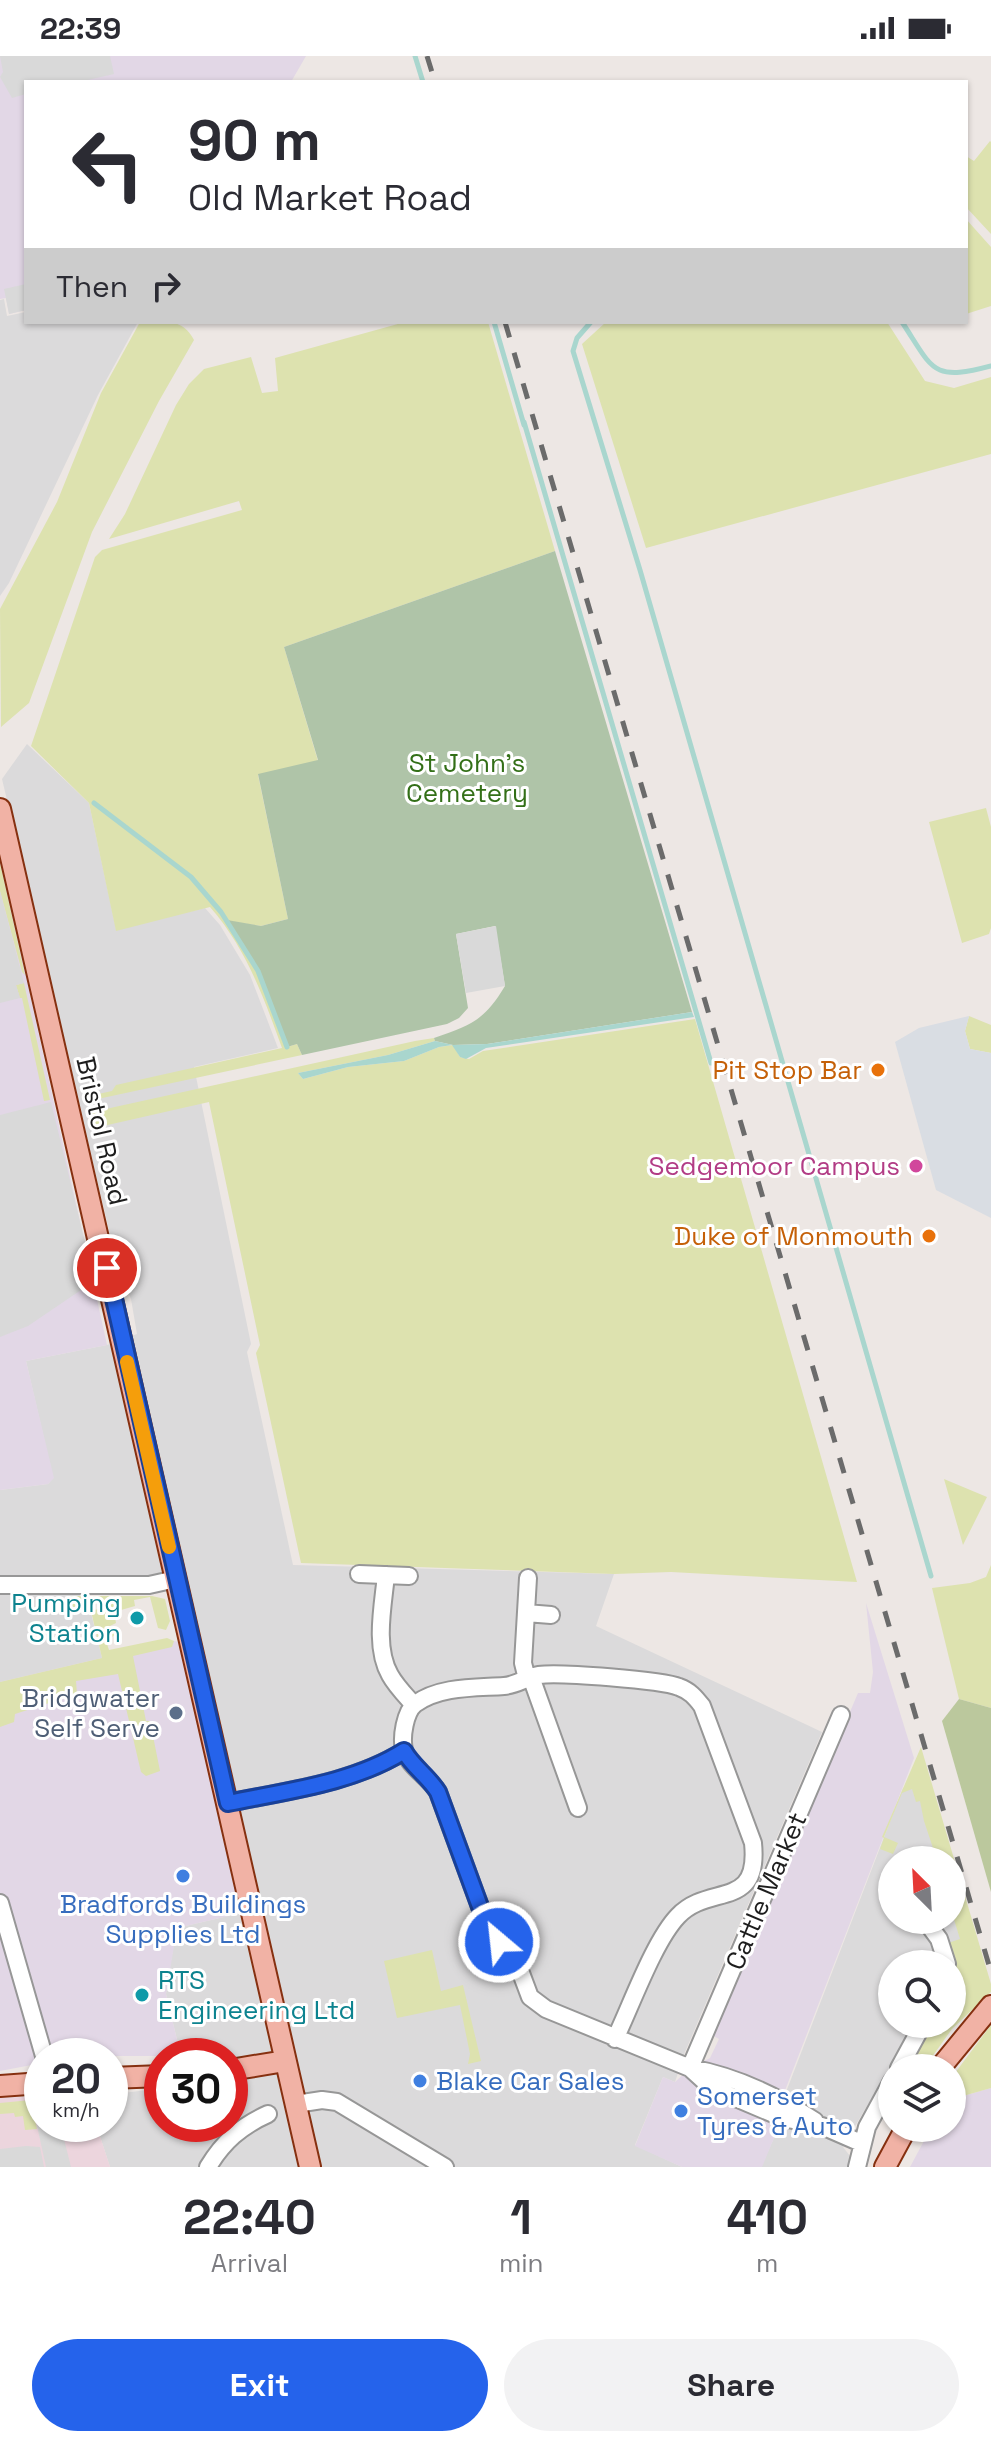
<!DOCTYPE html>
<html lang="en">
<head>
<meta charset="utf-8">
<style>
  body { margin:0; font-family:"Space Grotesk",sans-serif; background:#f2f2f3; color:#2b2b33; height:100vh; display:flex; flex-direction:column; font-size:30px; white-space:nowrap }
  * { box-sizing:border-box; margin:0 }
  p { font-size:26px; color:#7c7c81 }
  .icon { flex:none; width:44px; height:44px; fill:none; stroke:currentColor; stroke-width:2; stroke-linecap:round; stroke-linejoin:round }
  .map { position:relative; height:2111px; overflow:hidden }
  .drawer { display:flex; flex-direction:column; background:#fff; flex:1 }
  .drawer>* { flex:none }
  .banner { position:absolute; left:24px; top:24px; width:944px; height:244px; border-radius:0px; box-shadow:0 2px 6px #0004; background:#fff; color:#2b2b33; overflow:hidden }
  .needle { width:52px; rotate:336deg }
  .buttons { position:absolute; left:878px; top:1790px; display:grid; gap:16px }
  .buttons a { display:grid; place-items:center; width:88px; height:88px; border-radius:50%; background:#fff; box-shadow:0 2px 6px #0004; font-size:40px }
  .speed { position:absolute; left:24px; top:1982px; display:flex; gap:16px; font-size:40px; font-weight:700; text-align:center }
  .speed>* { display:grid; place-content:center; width:104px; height:104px; border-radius:50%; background:#fff; box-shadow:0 2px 6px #0004; line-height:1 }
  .speed small { font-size:20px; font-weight:400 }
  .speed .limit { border:12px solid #d22; background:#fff; color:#111 }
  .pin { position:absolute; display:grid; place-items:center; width:68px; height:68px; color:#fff; margin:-34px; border:4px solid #fff; border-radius:50%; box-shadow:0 2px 8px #0007 }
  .me { position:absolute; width:88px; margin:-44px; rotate:332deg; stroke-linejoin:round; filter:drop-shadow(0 0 6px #0008) }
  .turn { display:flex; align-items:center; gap:28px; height:168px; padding:0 32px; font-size:36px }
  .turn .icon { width:104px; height:104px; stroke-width:2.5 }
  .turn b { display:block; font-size:56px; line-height:68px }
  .then { display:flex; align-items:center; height:76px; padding:0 32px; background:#0003; gap:16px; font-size:30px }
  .eta { display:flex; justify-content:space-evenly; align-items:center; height:136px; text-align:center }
  .eta b { font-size:48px; font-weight:700; line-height:56px }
  .button { display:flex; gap:16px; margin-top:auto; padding:16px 32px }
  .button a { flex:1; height:92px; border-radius:48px; background:#2563eb; color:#fff; font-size:32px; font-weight:700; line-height:92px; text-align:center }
  .button a+a { background:#f2f2f3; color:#2b2b33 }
  .status { display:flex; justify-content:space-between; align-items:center; height:56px; padding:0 40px; background:#fff; direction:ltr }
  .status svg { height:22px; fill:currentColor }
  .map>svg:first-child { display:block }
  .residential { fill:#dbdadb }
  .commercial { fill:#ecd5dd }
  .industrial { fill:#e2d7e6 }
  .grass { fill:#dde2af }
  .forest { fill:#bbc89d }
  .cemetery { fill:#afc4a8 }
  .parking { fill:#d9d9d9 }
  .plaza { fill:#d9dde3 }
  .water { fill:#a9d6ce }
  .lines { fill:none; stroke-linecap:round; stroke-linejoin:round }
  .stream { stroke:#a9d6ce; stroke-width:5 }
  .minor-casing { stroke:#979797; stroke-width:20 }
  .major-casing { stroke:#863010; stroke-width:24 }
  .minor { stroke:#fff; stroke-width:16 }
  .major { stroke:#f1b2a5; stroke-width:20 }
  .rail { stroke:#6b6b6b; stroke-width:5; stroke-dasharray:16 16; stroke-linecap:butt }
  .route-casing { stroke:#184099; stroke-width:20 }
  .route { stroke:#2563eb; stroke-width:14 }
  .slow { stroke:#f59e0b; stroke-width:14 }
  .food-dot { fill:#e8710a; stroke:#fff; stroke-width:3 }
  .hotel-dot { fill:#d1479c; stroke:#fff; stroke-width:3 }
  .culture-dot { fill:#0f9aa8; stroke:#fff; stroke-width:3 }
  .service-dot { fill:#5c6f8a; stroke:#fff; stroke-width:3 }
  .shop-dot { fill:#3f7fe0; stroke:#fff; stroke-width:3 }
  .labels { text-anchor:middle; stroke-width:6; stroke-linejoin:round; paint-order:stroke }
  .park-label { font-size:26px; fill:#336f17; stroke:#fff }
  .food-label { font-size:26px; fill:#c56008; stroke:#fff; text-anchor:end }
  .street-label { font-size:26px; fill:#1d1d1d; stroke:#fff }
  .hotel-label { font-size:26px; fill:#b23c85; stroke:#fff; text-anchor:end }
  .culture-label { font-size:26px; fill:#0d838f; stroke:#fff; text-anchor:end }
  .service-label { font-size:26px; fill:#4e5e75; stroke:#fff; text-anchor:end }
  .shop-label { font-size:26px; fill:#366cbe; stroke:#fff; text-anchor:start }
</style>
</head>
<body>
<div class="status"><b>22:39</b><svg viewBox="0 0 49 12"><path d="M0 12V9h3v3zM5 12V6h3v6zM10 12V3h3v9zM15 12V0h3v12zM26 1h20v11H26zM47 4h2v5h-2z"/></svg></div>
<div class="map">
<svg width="991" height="2111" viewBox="0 0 991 2111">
  <rect width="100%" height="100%" fill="#ede7e4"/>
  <path class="residential" d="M4,243l3,17 19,-4v10h112l-40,73 -89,188 -9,13v-296z
    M27,688l62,59 27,126 89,-21 15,17 30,50 28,73 -84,19 57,277 -4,8 46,213 321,9 -18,52 226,106 -137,320 -10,30 -12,-5 -28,68 47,22h-572l-12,-37 3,-6h9v-18l6,-12 46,-6v36h68v-68h-49l-15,-62 3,-22 8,-44 85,-20 -79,-344 -35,13 -66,-1 20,82 -102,24v-192l48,-6 5,-6 -27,-117 81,-16 30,-11 -6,-35 -14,-35 -115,-485z
    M920,1724l21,80h-49v60h60v-17l10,35 -22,26h-48v60h23l-72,123 7,9 -1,11h-88l32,-72 -7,-3 117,-304z"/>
  <path class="commercial" d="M42,2040v28h59l-3,6 12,37h-110v-69z"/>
  <path class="industrial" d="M0,0h306l-15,26h-265v228l-17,4 -3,-16 -6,1z
    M0,801l107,488 -81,16 28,117 -6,6 -48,6z
    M866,1547l48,155 -130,335 7,4 -29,70h-80l-47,-21 28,-69 12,5 15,-14 20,-10 9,-19 -7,-4 146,-342h12l3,-21z
    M174,1585l5,1 62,271 -64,15 -11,66 15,62h-139v7l-42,8v-389z
    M991,2032v79h-81l15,-28 10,-11h17v-19l11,-13z"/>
  <path class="grass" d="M990,85l1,1v92l-25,-27v-51l8,5z
    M966,163l25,28v59l-25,8z
    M140,266c23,0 42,-5 54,18l-35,61 -67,131 -63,171 -28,24 -1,-118 57,-107 44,-109z
    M405,266h83l67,229 -271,96 34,114 -60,14 30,144 -27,7 -33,-5 30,50 29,76 10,-3 5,11 -209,45 -4,-4 23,-5 4,-6 166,-37c-18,-50 -36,-100 -72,-141l-94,24 -27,-128 -58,-57 64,-189 7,-7 140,-40 -3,-9 -130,38 16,-25 51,-109 13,-21 15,-15 47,-12 11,36 16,-2 -3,-33z
    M606,266h281l38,59 29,7 37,-11v77l-345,94 -64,-204z
    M986,752l5,19v101l-2,6 -27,9 -33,-121z
    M0,807l25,112 -3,-3 -22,-81z
    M24,927l26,117 -6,1 -22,-103h-2l-4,-13z
    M969,960l22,9v28l-21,-4 -5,-18z
    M695,963l162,563 -186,-10 -57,2 -313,-11 -45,-210 4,-8 -51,-243 -119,27 -2,-13 4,-4 323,-71 19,-3 1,3 -47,14 -90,18 5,6 45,-12 56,-6 35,-14 14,-2 7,12 9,2 14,-8z
    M944,1423l43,18 -24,48z
    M991,1509v143l-32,-9 -27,-111 38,-5 16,-6z
    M71,1540h81l13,3 5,22 -4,9 -8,-2 -8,-31 -16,3 1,6 -21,6 2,11 -6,3 1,5 7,-2v4l-12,8 3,9 58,-12 7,3 -2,6 -39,9 13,65h4l10,50 -14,5 -5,-4 -23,-98 -42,7 1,13 -62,20 -1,8 -14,5v-45l102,-24 -11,-47 11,-3 -2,-9 -11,2 1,6 -13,3 -10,-9z
    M921,1691l70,237v8l-39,37 -28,39h-18l25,-44h21l1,-65 -5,-16 12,-4 -8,-26v-53h-15l-13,-39 -4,-20 -4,1 -4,-13 -10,4 -18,44 14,6 -5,11 -13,-5 4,-11 -2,-1z
    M432,1894l9,41 22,-6 18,76 -13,3 2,-10 -10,-49 -63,13 -13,-57z
    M991,1969v63l-28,8 -11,13v-32z
    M31,2044l6,29 -12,1 -2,-14 -8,1 -1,-4 -14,1v-11z"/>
  <path class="forest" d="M959,1643l32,9v184l-49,-171z"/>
  <path class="cemetery" d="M555,495l137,461 -205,32 -34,1 -18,-4 -1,-3c37,-13 50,-17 71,-52l-10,-60 -39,8 12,74 -9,10 -12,6 -145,31 -5,-11 -10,3 -29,-76 -31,-51 34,6 27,-7 -30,-145 60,-14 -34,-113z"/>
  <path class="parking" d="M0,0h110l4,18 -35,8h-53v12l-14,4 -12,-21 3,-5z
    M26,228v26l-17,4 -5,-25z
    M0,835l24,92 -8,2 4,13 -20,5z
    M496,870l9,60 -39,7 -10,-59z
    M51,1046l41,169 -2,10 -6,7 -56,38 -28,11v-222z
    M42,2063v5h27l-8,3 10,40h-25l-10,-46z
    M26,2090l14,1 4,20h-44v-18z"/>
  <path class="plaza" d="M969,960l-4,15 5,18 21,4v165l-55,-28 -41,-148 24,-14z"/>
  <path class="water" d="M692,956l2,5 -208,31 -20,11 -6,-2 -8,-12 -13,2 -35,14 -56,6 -45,12 -5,-6 90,-18 47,-14 18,4 34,-1z"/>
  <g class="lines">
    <path class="stream" d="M415,0l8,26
      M494,266l30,103
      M591,266l-14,16 -4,13 67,219 291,1006
      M902,266c31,47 29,60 89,44
      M524,366l187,641
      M94,747l97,74 30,35 37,59 29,76"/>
    <defs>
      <path id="minor" d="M359,1518l50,2
        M386,1519c-3,31 -12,72 4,100 6,11 16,21 24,30
        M0,1529h149l27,-6
        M526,1557l25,2
        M531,1621l47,131
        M527,1623l-4,-16 5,-85
        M228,1747c58,-12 125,-20 176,-52
        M0,1847l44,153
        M925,1864l14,19 8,25
        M615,1983c16,-33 39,-98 63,-123 31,-33 82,-5 75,-73l-51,-137c-7,-9 -12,-15 -23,-19 -17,-7 -121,-15 -140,-12 -12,2 -22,10 -35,11 -29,2 -64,0 -89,18 -10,8 -14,33 -11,46 4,16 25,27 34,42l48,131 13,19 16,15 15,40 16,12 144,59 22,20 71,30 39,8 39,17
        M899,2012l24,-44
        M296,2048l26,-4 15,2 108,65
        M815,2065c-38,-25 -80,-45 -125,-53l151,-353
        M208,2111c15,-25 33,-41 60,-53
        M857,2111l10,-40 25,-46"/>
      <path id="major" d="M0,753l310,1358
        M940,2012l51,-62
        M230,2014l55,-9
        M110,2022l52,-2
        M0,2030l42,-3
        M885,2111l21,-39"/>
    </defs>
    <use href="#minor" class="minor-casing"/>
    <use href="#major" class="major-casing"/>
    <use href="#minor" class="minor"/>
    <use href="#major" class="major"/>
    <path class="rail" d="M427,0l8,26
      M505,266l486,1650"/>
  </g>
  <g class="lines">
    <defs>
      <path id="route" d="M107,1212l121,535c58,-12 126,-20 176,-52 9,16 24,25 34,41l48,131 13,19"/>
    </defs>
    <use href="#route" class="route-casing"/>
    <use href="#route" class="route"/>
    <path class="slow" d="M127,1306l42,185"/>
  </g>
  <g class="food-dot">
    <circle cx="878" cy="1014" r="8"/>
    <circle cx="929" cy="1180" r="8"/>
  </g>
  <circle class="hotel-dot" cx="916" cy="1110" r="8"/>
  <g class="culture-dot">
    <circle cx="137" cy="1562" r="8"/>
    <circle cx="142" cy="1939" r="8"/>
  </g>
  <circle class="service-dot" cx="176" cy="1657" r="8"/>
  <g class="shop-dot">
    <circle cx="183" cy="1820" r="8"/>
    <circle cx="420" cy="2025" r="8"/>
    <circle cx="681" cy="2055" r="8"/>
  </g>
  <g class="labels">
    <g class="park-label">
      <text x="467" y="716">St John's<tspan x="467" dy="30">Cemetery</tspan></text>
    </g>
    <g class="food-label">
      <text x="862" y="1023">Pit Stop Bar</text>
      <text x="913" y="1189">Duke of Monmouth</text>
    </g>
    <g class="street-label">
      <text transform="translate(102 1075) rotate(77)" y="9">Bristol Road</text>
      <text transform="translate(766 1835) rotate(-67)" y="9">Cattle Market</text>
    </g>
    <g class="hotel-label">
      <text x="900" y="1119">Sedgemoor Campus</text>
    </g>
    <g class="culture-label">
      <text x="121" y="1556">Pumping<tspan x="121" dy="30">Station</tspan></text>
      <text x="158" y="1933" text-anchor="start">RTS<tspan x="158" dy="30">Engineering Ltd</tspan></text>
    </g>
    <g class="service-label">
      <text x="160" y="1651">Bridgwater<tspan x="160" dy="30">Self Serve</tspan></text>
    </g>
    <g class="shop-label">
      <text x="183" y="1857" text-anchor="middle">Bradfords Buildings<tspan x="183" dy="30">Supplies Ltd</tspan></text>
      <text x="436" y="2034">Blake Car Sales</text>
      <text x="697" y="2049">Somerset<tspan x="697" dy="30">Tyres &amp; Auto</tspan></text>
    </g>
  </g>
</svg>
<div class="buttons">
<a><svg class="needle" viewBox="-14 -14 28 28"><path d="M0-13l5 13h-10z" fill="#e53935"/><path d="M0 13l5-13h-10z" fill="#7c7c81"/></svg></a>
<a><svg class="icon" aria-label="search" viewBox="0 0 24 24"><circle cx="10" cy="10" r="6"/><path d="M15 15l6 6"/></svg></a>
<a><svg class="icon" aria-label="layers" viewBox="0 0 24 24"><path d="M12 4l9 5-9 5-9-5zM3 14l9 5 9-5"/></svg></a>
</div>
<div class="speed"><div>20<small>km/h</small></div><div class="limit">30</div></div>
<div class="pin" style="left:107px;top:1212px;background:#d93025"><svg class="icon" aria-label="arrive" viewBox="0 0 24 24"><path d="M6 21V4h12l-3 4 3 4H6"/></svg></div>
<svg class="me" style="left:499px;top:1886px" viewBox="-20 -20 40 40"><circle r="17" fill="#2563eb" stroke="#fff" stroke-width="3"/><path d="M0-11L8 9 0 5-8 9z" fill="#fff"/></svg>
<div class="banner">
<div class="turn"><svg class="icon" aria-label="left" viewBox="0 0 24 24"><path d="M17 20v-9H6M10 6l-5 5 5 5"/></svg><div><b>90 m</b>Old Market Road</div></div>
<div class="then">Then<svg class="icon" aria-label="right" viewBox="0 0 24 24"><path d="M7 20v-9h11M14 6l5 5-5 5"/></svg></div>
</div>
</div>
<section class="drawer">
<div class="eta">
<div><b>22:40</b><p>Arrival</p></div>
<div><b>1</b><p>min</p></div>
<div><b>410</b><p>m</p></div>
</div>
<div class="button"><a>Exit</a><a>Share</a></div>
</section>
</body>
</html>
